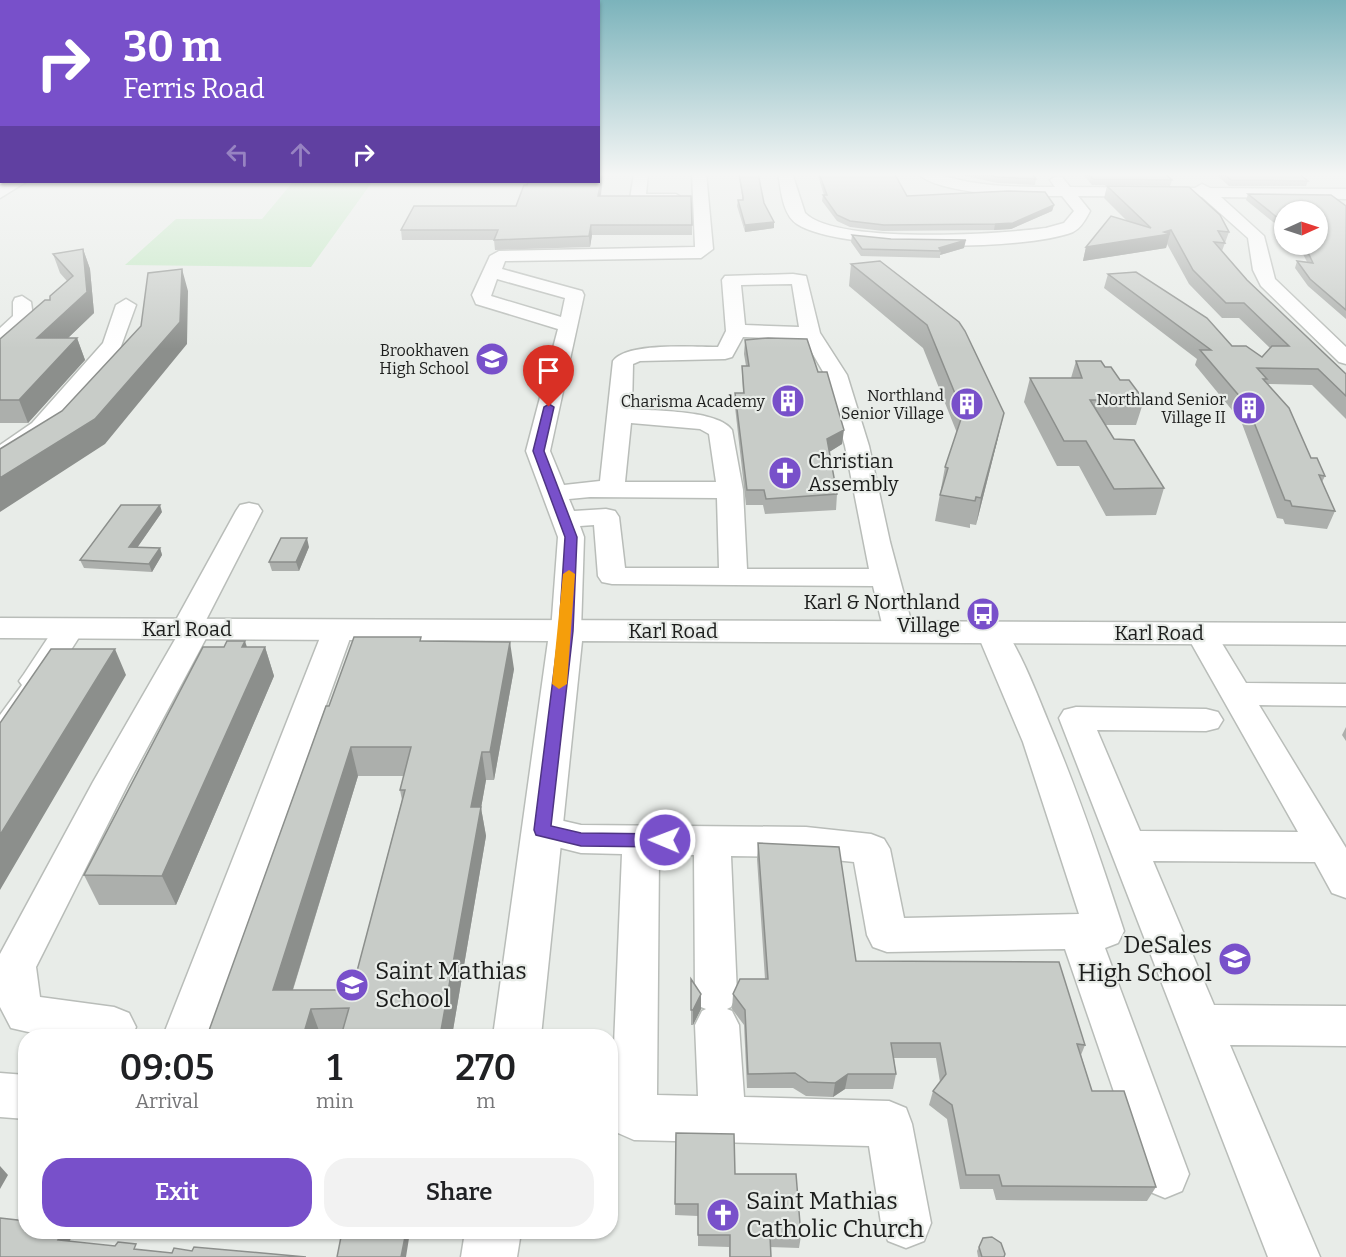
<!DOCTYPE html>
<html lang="en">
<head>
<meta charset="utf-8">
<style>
  body { margin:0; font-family:Bitter,serif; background:#f2f2f2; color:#202124; height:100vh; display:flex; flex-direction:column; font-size:22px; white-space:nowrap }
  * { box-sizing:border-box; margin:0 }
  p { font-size:20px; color:#757577 }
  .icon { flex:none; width:33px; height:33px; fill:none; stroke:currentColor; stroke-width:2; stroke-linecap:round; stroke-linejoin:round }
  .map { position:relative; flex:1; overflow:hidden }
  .side { position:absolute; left:18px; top:1029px; width:600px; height:210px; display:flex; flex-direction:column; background:#fff; border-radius:24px; box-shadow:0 2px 4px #0004 }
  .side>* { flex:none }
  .hud { position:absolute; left:0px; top:0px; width:600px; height:183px; box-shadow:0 2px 4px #0004; background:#7850ca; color:#fff; overflow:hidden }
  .needle { width:39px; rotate:87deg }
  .tools { position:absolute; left:1274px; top:201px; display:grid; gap:12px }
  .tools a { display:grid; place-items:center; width:54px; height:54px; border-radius:50%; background:#fff; box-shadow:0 2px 4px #0004; font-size:30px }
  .pin { position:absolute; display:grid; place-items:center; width:51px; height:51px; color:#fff; margin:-62px -26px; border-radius:50% 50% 50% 0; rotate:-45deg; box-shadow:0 0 6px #0007 }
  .pin .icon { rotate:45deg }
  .me { position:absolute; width:66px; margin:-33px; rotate:271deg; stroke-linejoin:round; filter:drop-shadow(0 0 4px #0008) }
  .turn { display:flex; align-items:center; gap:21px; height:126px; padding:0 24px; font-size:27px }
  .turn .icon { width:78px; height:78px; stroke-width:2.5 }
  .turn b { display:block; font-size:42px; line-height:51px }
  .lanes { display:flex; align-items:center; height:57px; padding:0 24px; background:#0003; justify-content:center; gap:30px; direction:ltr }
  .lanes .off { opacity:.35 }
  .eta { display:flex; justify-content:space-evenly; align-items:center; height:102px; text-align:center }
  .eta b { font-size:36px; font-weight:600; line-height:42px }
  .action { display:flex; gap:12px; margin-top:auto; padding:12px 24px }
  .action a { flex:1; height:69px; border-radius:24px; background:#7850ca; color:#fff; font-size:24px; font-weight:600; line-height:69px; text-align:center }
  .action a+a { background:#f2f2f2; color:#202124 }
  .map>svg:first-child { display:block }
  .green { fill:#c1e8c1 }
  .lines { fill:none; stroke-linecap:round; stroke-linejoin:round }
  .minor-casing { stroke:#b9bdb9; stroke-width:3 }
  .major-casing { stroke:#b9bdb9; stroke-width:3 }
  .minor { fill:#fff; fill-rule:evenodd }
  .major { fill:#fff; fill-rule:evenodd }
  .wall { fill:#acafac; fill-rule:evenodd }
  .shaded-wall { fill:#8c8f8c }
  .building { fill:#c8ccc8; stroke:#8c8f8c; stroke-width:1.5; fill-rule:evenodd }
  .route { fill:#7850ca; stroke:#4e3483; stroke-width:1.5 }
  .slow { fill:#f59e0b }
  .labels { text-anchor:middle; stroke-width:4.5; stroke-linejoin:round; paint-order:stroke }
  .far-poi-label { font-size:16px; fill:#1c1d1c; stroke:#e8ece8; text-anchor:end }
  .poi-label { font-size:20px; fill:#1c1d1c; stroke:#e8ece8; text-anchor:start }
  .street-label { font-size:20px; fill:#1c1d1c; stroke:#e8ece8 }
  .near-poi-label { font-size:24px; fill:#1c1d1c; stroke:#e8ece8; text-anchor:start }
</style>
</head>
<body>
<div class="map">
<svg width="1346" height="1257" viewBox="0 0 1346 1257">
  <rect width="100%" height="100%" fill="#e8ece8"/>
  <path class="green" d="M288,182h84l-61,85 -186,-2 51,-46h86l30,-36z"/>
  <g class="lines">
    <defs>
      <path id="minor" d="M634,173h14l-2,21h30l8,5 -8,5 -43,-2 -3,-3z
        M692,173h14l7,76 -12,9 -196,3 -3,8 80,22 2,4 -34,156 14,34 36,-4 13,-120c13,-19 81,-14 105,-14l8,-16 -4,-51 3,-4 68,-2 13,2 14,57 27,42 22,71 21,96 24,90 -4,7 -11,3 -11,-3 -4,-7 -11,-46 -261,-2 -10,-2 -4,-6 -4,-51 -14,1 4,11 -3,94 -4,7 -11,2 -11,-2 -4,-7 7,-94 -32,-86 32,-122 -82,-25 -4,-9 18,-39 9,-5 196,-4zM497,279l68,19 -4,19 -70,-21zM792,284l7,43 -54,-2 -4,-40zM743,337l61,2 21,36 20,71 24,123h-122l-4,-79 -11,-60c-14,-20 -77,-19 -100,-21l1,-45 7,-3 85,-2 7,-2zM631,423l69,6 9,5 7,48h-91zM590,497l127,1 2,70h-94l-6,-51 -4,-6 -9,-2 -32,2 -5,-12z
        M778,173h14l13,40c31,32 196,21 241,15l18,-5 10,-12 -12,-15c-33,0 -122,0 -145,-23 19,0 33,5 52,9 28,5 57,5 86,5l-5,-7 7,-4 5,1 8,10 125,1 7,-4 8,4 136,1v10l-125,-2 43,39 11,43 71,68v17l-7,-2 -78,-76 -8,-16 -5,-32 -46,-41 -124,-1 12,15c-4,8 -9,17 -17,21 -47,19 -234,20 -276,-8 -15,-10 -16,-35 -19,-51z
        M22,296l9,6 2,15 -26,26 -7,2v-17l13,-12v-14l2,-4z
        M126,299l10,6 -16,44 -72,84 -39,28 -9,2v-18l32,-22 71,-80 13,-38z
        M249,503l9,2 4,6 -57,111 6,7 -82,153 -93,185 4,30 74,10 15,6 7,14 -4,9h-86l-35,-8 -11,-21v-53l93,-172 84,-146 -6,-7 65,-118 4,-6z
        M70,619l11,2 4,7 -34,53 3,4 -42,64 -12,4v-38l22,-30 -3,-4 5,-7 35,-53z
        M338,621l11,2 4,7 -146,406h-44l160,-406 4,-7z
        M992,623l11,3c19,29 32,63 45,95 29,68 53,139 76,210l-6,12 -13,5 84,226 -7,17 -17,7 -17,-7 -83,-242 -178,3 -14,-5 -6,-12 -13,-73 -48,-5 -75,-1 6,138 -6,13 -4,2 5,2 7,14 5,72 145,4 17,7 6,16 19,99 -7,18 -18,7 -18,-7 -7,-18 -12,-77 -235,-6 -16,-7 -7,-16 11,-263 -41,-1 -52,-13 -5,-10 5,-10 13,-4 39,9 225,2 65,7 13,5 6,10 14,69 175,-4 -56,-172 -46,-109 4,-7zM659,855h35l1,139 6,13 5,2 -4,2 -7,14 3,71 -41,-1z
        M1201,624l11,3 34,56 100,1v22l-87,-1 87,143v50l-14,-5 -17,-31 -162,-1 61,144 132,1v40l-116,-1 90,212h-52l-209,-539 5,-8 12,-3 130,2 12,3 5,8 -5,8 -12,3 -109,-1 43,101 158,1 -112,-198 4,-7z
        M0,1073l26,2v44l-26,-2z"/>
      <path id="major" d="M7,182h19l-26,16v-12z
        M0,618l1346,5v22l-764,-4 -41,395h-48l55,-395 -548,-3z
        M465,1232h56l-4,25h-56z"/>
    </defs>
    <use href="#minor" class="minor-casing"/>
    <use href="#major" class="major-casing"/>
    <use href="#minor" class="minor"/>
    <use href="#major" class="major"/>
  </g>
  <path class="wall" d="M738,173h20l6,30 10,19v6l-29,4 -8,-26 1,-6h5z
    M817,173h77l13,23 147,9 -2,6 -41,18 -17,1 -111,1 -33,-4 -13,-6 -15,-20 1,-6h1z
    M953,173h79l4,6 -1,6 -38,-2z
    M1082,173h82l8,7 -2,6 -78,-1z
    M1214,173h84l10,8 -2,5h-77z
    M602,176v9l-1,11 91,29v10h-100l-2,12 -95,3 -1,-10h-92l-1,-10 115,-24z
    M1107,186l122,46 -7,19 25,29 99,94v45l-34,-34 -45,-1 44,74 14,18 -3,6 13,29 -8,18 -42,-5 -2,-5 -6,-1 -36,-97 -46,-56 2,-6 -93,-71 4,-14 124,72 30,11 8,-9 -31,-30h-17l-33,-34 -22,-40 -1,4 -83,13 3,-14 41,-26 -23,-23z
    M1248,194l98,12v113l-38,-33 -13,-18 2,-7 10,1 -9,-18h19l-33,-32v19l-38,-31z
    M852,235l112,13 -24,7v3l-79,-2 -10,-14z
    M83,249l7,20 4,44 -26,25h9l8,22 -57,63h-28v-84l50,-39 17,-19 -7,-8 -7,-19z
    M851,264l108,58 39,116 -22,87 -6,-1v4l-35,-7 10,-54 12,-34 -34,-85 -74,-62z
    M745,340l97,104 -13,8 8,42 -1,16 -71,4 -2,-9h-17l-11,-98v-14h8l-1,-27h4l-2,-12z
    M1076,361l29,6 39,33 -8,25h-31l9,14 50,49 -8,27 -50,1 -27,-50h-22l-33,-64 6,-24h41z
    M162,512l-25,36h23l2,7 -10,17 -68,-4 -4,-8z
    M309,547l-10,24h-27l-3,-9z
    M422,641l92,28 -20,111h-8l-5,28 5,28 -34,200h-245l122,-330zM358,776h46l-4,14 2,10 -50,190h-59z
    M248,647h17l9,29 -98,229h-77l-15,-30z
    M1346,727v14l-4,-6z
    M758,843l98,118 229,84 -4,10 11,36 64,96 -9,14 -151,-1 -3,-11h-33l-13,-70 -18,-14 4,-14 7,-9 -4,-24h-42l2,16 -3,15h-48l-12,8 -27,-1 -13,-8h-46l-3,-63 -12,-16 1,-15 32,-15 -8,-120z
    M691,979l10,15v15l-8,16h-2z
    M676,1133l59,41 66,62 -2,12 -29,-1 1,10h-42v-10l-31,-1v-30l-23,-1z
    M983,1238l21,19h-26l-1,-6z"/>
  <path class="shaded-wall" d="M602,176v9l-3,21 -1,-10z
    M1054,205l-2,6 -41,18 -17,1 1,-6z
    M774,222v6l-29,4v-7z
    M591,225l1,10 -2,12 -1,-11z
    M1171,230l-5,18 -83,13 3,-14z
    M966,240l-2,8 -24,7 1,-4 -2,-3z
    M83,249l7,20 4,44 -49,47 -8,-22 50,-46z
    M182,269l6,22 -1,53 -82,100 -105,68v-34l95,-59z
    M77,338l8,22 -57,63 -9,-23z
    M1004,413l-6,25 -22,87 5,-27z
    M844,430l-2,14 -16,10 1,-15z
    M160,505l2,7 -30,43 -3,-8z
    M307,538l2,9 -10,24 -3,-9z
    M160,548l2,7 -10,17 -3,-8z
    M245,641l9,28 -12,-22z
    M510,642l4,27 -20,111 -4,-28z
    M265,647l9,29 -98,229 -14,-29z
    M115,649l11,26 -126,215v-55z
    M351,747l7,29 -74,242 -11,-28z
    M482,752l4,28 -5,28 5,28 -34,200h-12l31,-229z
    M701,994v15l-8,16v-15z
    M311,1009l10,27h-18z
    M848,1074l-3,15 -12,8 2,-14z
    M0,1166l8,9 -8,14z
    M63,1232h8l2,2 -7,15 -8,-9z
    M406,1232h4l-4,25h-5z"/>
  <path class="building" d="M739,173h19l6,30 10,19 -29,3 -7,-25h5v-3z
    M819,173h75l13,23 101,-5 37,1 9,13 -41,18 -18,1 -111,1 -34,-4 -13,-6 -14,-20h4z
    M980,173h52l4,6 -38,-2z
    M1088,173h76l8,7 -79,-1z
    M1223,173h75l10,8 -77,-1z
    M598,176h4l-4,20h93l1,29h-101l-2,11 -95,4 4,-10h-97l13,-24h102l8,-21h3l1,-3h70z
    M1107,186l82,1 31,28 9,17 -11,-1 7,12 -11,-1 33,38 99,94v22l-28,-27 -61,-1 10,11h-4l26,29 22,50h6l8,18 -6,-1 16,36 -43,-5 -2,-5 -5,-1 -38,-95 -47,-55h11l-103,-76 28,-2 71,46 25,28h14l16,11 10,-11h17l-45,-43h-18l-33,-33 -22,-40 -7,2 6,2 -84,13 25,-31 40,12z
    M1248,194l83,1 15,11v104l-36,-31 -13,-18 16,2 -9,-19h13v-32h-33v11z
    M852,235l39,4 75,1 -27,8 2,3 -79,-2z
    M83,249l4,43 -50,46h40l-58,62h-19v-61l45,-39h5v-4l23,-20 -20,-22z
    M880,261l79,61 6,9 39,82 -23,85 -5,-1 -1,4 -35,-6 8,-27 -3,-1 18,-54 -36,-88 -76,-61z
    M182,269l-2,53 -85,97 -95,59v-29l62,-38 79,-85 7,-53z
    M768,338l39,1 11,33h9l17,58 -17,9 10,55 -71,5 -2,-9h-17l-12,-97h9l-2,-27h7l-4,-26z
    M1076,361h25l4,6h6l9,13h9l15,20h-54l24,39 20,1 30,48 -50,1 -28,-48h-22l-34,-63h52z
    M121,505h39l-31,42 31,1 -11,16 -69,-4z
    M281,538h26l-11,24h-27z
    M354,637h67l-1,4 90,1 -20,110h-8l-11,55h10l-41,229h-99l8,-28 -38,1 -8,27h-96l119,-330h3zM351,747h60l-11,43h5l-53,200h-79z
    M227,641h18l-3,6h23l-103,229 -78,-1 119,-228h21z
    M51,649h64l-115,186v-112z
    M758,843l81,4 17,114 203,1 26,83 -8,-1 15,47h32l32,96 -154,-1 -3,-11h-33l-14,-70 -19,-14 13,-17 -6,-31h-49l5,31h-48l-13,9 -27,-1 -13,-9 -47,1 -3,-64 -12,-16 7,-15h28z
    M691,979l10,15 -8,16h-2z
    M676,1133l58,1 1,40h61l5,62h-31l1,21h-41v-22h-32v-31h-23z
    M0,1218l26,3v11h37l-5,8 57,6 3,-4 18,2 -2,5 38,4 2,-5 18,3 2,-4 112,10h-306z
    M342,1232h64l-5,25h-64z
    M992,1237l9,6 4,11 -1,3h-22l-3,-10 4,-9z"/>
  <linearGradient id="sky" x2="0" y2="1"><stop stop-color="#7bb3bb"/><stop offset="0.5" stop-color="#f5f6f5"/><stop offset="1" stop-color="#f5f6f5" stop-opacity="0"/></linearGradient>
  <rect width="1346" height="349" fill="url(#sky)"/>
  <path class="route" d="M549,404l5,3 -10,44 33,86 -4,94 -22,195 30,7 84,1 6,1 2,5 -2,5 -6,2 -84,-1 -45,-11 -2,-5 25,-199 6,-94 -32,-86 11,-44z"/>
  <path class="slow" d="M569,570l6,4 -8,110 -8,5 -7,-5 11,-110z"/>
  <defs>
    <symbol id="school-disc" viewBox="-11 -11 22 22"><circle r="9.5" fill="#7850ca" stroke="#e8ece8"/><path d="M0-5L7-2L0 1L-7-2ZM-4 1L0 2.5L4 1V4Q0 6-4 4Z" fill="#fff"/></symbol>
    <symbol id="building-disc" viewBox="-11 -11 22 22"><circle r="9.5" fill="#7850ca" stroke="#e8ece8"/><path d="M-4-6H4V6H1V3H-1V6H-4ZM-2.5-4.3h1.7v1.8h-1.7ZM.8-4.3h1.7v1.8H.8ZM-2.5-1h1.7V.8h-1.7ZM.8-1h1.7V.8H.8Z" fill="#fff"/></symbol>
    <symbol id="church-disc" viewBox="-11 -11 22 22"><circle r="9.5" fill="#7850ca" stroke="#e8ece8"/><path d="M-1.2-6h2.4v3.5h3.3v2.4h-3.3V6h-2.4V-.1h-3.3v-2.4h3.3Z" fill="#fff"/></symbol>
    <symbol id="bus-disc" viewBox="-11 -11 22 22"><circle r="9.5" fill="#7850ca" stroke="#e8ece8"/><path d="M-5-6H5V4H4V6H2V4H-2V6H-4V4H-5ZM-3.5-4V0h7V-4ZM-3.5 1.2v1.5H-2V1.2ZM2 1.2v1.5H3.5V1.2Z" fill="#fff"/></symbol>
  </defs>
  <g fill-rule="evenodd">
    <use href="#school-disc" x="473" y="340" width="38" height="38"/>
    <use href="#building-disc" x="769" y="382" width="38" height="38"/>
    <use href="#building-disc" x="948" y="385" width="38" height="38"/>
    <use href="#building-disc" x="1230" y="389" width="38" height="38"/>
    <use href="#church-disc" x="766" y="454" width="38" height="38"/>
    <use href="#bus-disc" x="964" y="595" width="38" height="38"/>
    <use href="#school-disc" x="1216" y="940" width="38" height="38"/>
    <use href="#school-disc" x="333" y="966" width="38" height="38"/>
    <use href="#church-disc" x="704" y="1196" width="38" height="38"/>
  </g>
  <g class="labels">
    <g class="far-poi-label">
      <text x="469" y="356">Brookhaven<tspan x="469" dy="18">High School</tspan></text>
      <text x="944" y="401">Northland<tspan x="944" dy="18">Senior Village</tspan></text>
      <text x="1226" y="405">Northland Senior<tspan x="1226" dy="18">Village II</tspan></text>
      <text x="765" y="407">Charisma Academy</text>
    </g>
    <g class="poi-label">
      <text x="808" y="468">Christian<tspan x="808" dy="23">Assembly</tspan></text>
      <text x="960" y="609" text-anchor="end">Karl &amp; Northland<tspan x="960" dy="23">Village</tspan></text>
    </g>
    <g class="street-label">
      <text x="187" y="636">Karl Road</text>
      <text x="673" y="638">Karl Road</text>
      <text x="1159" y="640">Karl Road</text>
    </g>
    <g class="near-poi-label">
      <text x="1212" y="953" text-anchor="end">DeSales<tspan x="1212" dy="28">High School</tspan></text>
      <text x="375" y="979">Saint Mathias<tspan x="375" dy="28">School</tspan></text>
      <text x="746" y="1209">Saint Mathias<tspan x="746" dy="28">Catholic Church</tspan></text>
    </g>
  </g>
</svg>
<div class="tools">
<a><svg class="needle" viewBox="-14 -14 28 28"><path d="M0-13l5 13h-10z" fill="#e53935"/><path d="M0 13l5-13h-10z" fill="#757577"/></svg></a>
</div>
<div class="pin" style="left:549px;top:407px;background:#d93025"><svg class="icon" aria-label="arrive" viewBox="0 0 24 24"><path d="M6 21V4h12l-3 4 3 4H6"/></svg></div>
<svg class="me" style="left:665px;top:840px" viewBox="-20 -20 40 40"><circle r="17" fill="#7850ca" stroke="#fff" stroke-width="3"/><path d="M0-11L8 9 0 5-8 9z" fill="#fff"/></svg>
<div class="hud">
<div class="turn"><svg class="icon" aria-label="right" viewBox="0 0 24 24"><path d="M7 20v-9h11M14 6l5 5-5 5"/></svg><div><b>30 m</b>Ferris Road</div></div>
<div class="lanes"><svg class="icon off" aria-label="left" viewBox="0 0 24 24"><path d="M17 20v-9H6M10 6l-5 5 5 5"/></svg><svg class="icon off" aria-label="ahead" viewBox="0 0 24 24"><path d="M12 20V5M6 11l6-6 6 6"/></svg><svg class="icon" aria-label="right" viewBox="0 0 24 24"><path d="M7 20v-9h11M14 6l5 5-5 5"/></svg></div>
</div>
<section class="side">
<div class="eta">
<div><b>09:05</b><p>Arrival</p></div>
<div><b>1</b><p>min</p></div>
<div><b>270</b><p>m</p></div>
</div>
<div class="action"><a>Exit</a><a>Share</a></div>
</section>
</div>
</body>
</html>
